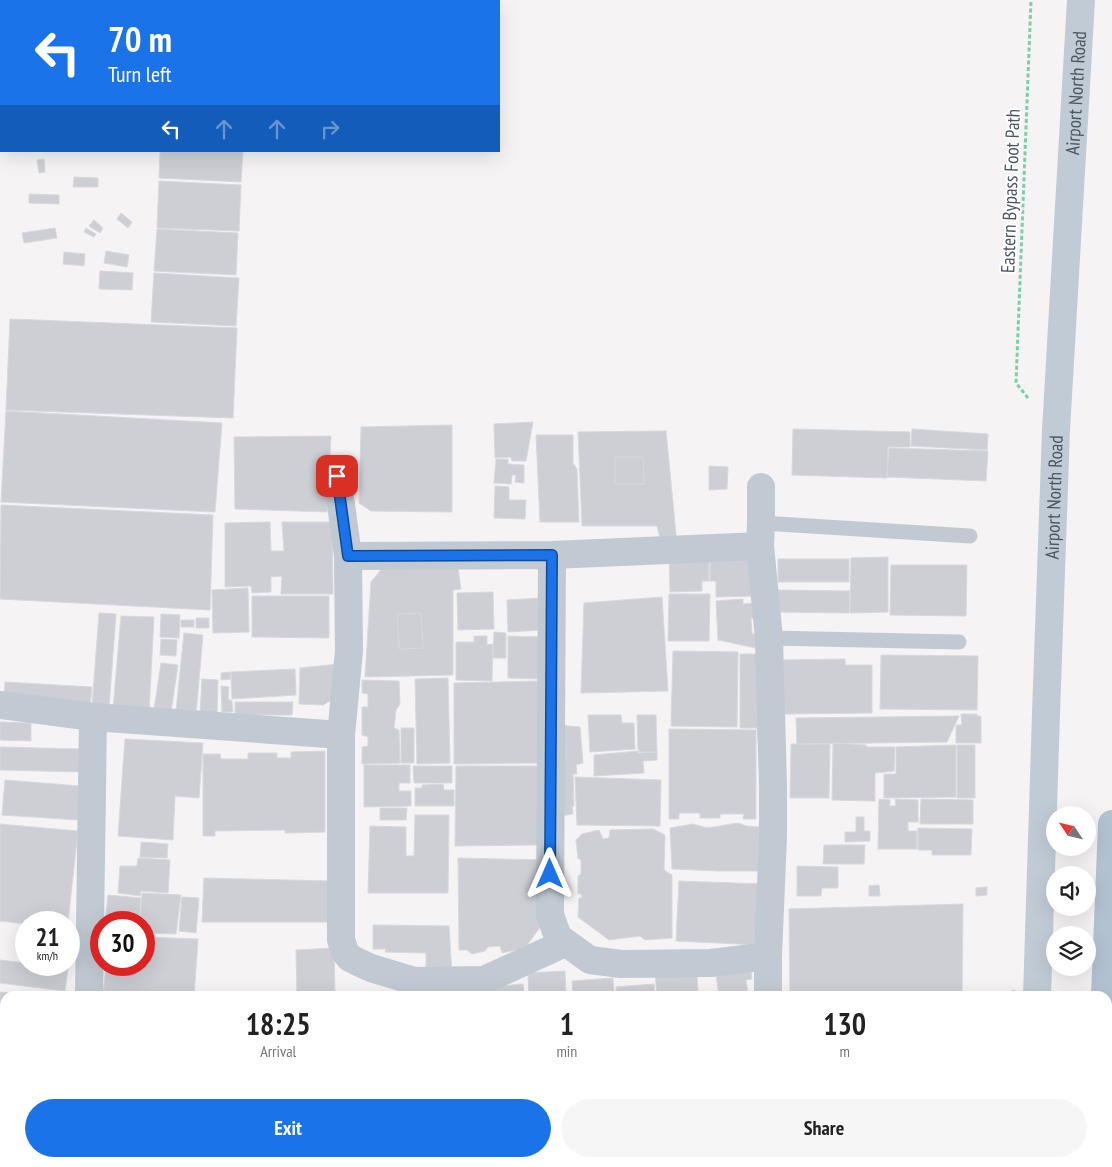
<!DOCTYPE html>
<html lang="en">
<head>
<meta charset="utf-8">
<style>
  body { margin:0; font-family:"PT Sans Narrow",sans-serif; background:#f6f6f6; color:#222; height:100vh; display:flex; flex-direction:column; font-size:19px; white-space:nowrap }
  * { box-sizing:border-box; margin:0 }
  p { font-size:16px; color:#767676 }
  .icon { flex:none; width:28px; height:28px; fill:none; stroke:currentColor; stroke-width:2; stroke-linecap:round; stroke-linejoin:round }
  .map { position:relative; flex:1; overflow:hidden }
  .panel { position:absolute; left:0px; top:991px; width:1112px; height:176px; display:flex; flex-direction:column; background:#fff; border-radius:15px 15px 0 0; box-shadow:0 5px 20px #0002 }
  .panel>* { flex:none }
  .top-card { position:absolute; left:0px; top:0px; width:500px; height:152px; box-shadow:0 5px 20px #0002; background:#1a73e8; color:#fff; overflow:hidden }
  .needle { width:32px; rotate:305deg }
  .tools { position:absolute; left:1046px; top:806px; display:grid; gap:10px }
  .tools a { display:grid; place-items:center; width:50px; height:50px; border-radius:50%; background:#fff; box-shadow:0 5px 20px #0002; font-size:25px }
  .speed { position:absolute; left:15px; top:911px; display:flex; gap:10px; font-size:25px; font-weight:700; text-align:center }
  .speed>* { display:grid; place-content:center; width:65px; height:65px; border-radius:50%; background:#fff; box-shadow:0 5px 20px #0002; line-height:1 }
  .speed small { font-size:12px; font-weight:400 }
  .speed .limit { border:8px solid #d22; background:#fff; color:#111 }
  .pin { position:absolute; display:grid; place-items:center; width:42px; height:42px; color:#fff; margin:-21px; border-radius:10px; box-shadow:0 2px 8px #0006 }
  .me { position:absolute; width:55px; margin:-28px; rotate:0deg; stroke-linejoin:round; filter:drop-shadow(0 0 4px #0008) }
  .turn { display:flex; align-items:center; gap:18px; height:105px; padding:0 25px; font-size:22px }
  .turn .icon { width:65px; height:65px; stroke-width:2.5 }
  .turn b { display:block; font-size:35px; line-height:42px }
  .lanes { display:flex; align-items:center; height:48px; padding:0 25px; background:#0003; justify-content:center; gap:25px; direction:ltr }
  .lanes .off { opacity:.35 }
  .eta { display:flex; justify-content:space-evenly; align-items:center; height:85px; text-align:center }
  .eta b { font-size:30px; font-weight:600; line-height:35px }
  .primary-button { display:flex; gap:10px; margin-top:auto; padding:10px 25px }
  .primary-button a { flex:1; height:58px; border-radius:30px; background:#1a73e8; color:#fff; font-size:20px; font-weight:600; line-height:58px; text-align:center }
  .primary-button a+a { background:#f6f6f6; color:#222 }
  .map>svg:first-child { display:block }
  .building { fill:#cdcfd5; stroke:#d7d9de }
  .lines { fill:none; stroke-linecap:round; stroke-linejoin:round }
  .path { stroke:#7ad0a6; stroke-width:3; stroke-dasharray:4 2.5; stroke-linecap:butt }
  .service { stroke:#c1cad2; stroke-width:15 }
  .minor { stroke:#c1cad2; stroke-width:28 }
  .secondary { stroke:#c1cbd6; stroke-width:28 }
  .primary { stroke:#b3c2d1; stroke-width:28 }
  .route-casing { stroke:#114b97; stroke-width:12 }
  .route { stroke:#1a73e8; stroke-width:9 }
  .labels { text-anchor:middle; stroke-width:4; stroke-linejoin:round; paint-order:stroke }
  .street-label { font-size:19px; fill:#4a5661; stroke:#fff }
</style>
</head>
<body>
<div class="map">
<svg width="1112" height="1167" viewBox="0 0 1112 1167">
  <rect width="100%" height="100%" fill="#f5f3f3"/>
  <path class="building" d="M70,0h98v1h-98z
    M0,34h1v46h-1z
    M160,151h83l-2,31 -82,-4z
    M44,159l1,13 -6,1 -2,-13z
    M74,177l24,1v9h-25z
    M159,181l82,4 -2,46 -82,-3z
    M29,194l30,1v9l-30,-1z
    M121,213l11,9 -4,6 -11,-9z
    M94,220l9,8 -3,5 -11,-7z
    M55,228l2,10 -33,5 -2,-10z
    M86,228l10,6 -2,3 -10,-5z
    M157,229l81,4 -2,42 -82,-4z
    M106,251l23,4 -2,12 -23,-4z
    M64,252l21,2 -1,12 -21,-2z
    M100,271l33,2 -1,17 -33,-1z
    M154,273l85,5 -3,48 -85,-4z
    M10,319l227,9 -4,90 -227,-8z
    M6,411l216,12 -7,89 -214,-10z
    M533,422l-7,39h-14l-1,-4 -16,1 -1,-34z
    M452,425v87l-81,-1 -12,-8 2,-76z
    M793,429l117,3v15h-22l-1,31 -95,-3z
    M912,429l76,5 -1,16 -76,-4z
    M666,431l11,113 -15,3 -5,-21h-75l-4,-94z
    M536,435h37v28l4,6 2,53h-39z
    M331,436l-4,76 -92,-3 -1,-72z
    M889,448l99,3 -2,30 -99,-4z
    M615,457h28l1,27h-29z
    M496,459h12v5l16,1v18l-9,-1 1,-7h-4l-1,9 -17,-1z
    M709,466l19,1 -1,22 -18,1z
    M495,486l14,1v13h17l-1,19 -31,-1z
    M1,505l212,10 -3,95 -210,-11z
    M270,522l1,29h13l-2,-29h50l1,72h-52l1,-18 -11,1v15l-19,1 -1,-7 -26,1v-64z
    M669,552h40v29h-7v10l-32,1z
    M751,552l1,44 -36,1v-16h-6v-28z
    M888,557v55l-38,1 1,-55z
    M778,559h71v23h-71z
    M457,561l4,28 -8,1v85l-88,2 6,-95 13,-16z
    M891,565h76l-1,51 -76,-1z
    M248,588l1,44 -36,1 -1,-43z
    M777,590l73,1 -1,22 -72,-1z
    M493,592l1,37 -36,1 -1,-37z
    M669,594h41l-1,47h-41z
    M252,596h77v42l-77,-1z
    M662,597l6,94 -87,2 3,-90z
    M540,598l2,32 -34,2 -1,-32z
    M743,599v5l12,-1 1,14 -5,2 1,15 8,-1 1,16 -43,-9 -2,-39z
    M99,613l17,1 -7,94 -17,-1z
    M421,613l2,35 -24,1 -2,-35z
    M161,614l19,1 -1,23 -19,-1z
    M121,616l33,1 -5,95 -36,-3z
    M196,618h13v10h-13z
    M181,620h13v7h-13z
    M494,632l12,1v25h-13z
    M184,633l19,2 -7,79 -20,-3z
    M474,636h13v9l6,-1 -1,37 -36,-1v-38h18z
    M508,636l33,1 -1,42 -32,-1z
    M161,639l16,1 -1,16 -16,-1z
    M673,651l65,1 -1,75 -66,-1z
    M740,654h26l1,88h-9l-1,-14h-17z
    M881,655l97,1 -1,54 -97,-1z
    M845,659v6h27v48l-89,1v-54z
    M161,663l17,2 -7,47 -17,-2z
    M338,664l3,31 -18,10 -24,-1 1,-36z
    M295,669l1,26 -64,4 -1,-27z
    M230,672l1,7 -10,1v-7z
    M448,678l2,85 -33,1 -2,-85z
    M202,679l16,1 -1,35 -17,-1z
    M362,680l37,1 1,23 -4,6 -2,18 5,2 1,33 -38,1v-17l6,-1v-9l-6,-2v-28h6v-13l-6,-1z
    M539,681l1,82 -86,1v-81z
    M5,682l87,5 -2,20 -86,-5z
    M221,686l8,1 -1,12 4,2 1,11h-11z
    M235,702h58l-1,13h-57z
    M961,714h16v2h4v27h-25v-18h6z
    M588,715h33l1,8h12l1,26 -45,3z
    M637,715h19l1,37h-18v-3l-1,1z
    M959,716l-12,26 -150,2 -1,-26z
    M0,722l31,1v18l-31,-1z
    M557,725l23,2 3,36 -7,2 1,9h-4l1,32 -2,1 1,7 -13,2z
    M401,728h13v35h-13z
    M669,729l87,1v89h-13l1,-5h-24v4h-20v-5h-21v6h-10z
    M125,739l78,4 -4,55 -24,-2 -2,44 -55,-4z
    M833,743l33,2 1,2h28l-1,24 -19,2v28l-43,-1z
    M791,744h39l-1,54h-39z
    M956,745v52l-72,1v-24h12v-27z
    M957,745h18v53h-18z
    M0,747l83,2v23l-83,-2z
    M325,751v81l-40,1v-3l-70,1v5h-12v-82h17l1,5h27v-6h29v5h14v-6z
    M638,751v2l19,-1v8l-14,1 1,12 -50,3v-21z
    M364,765h46v18h-11v8h12v15l-47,1z
    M413,766h39v17h-38z
    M456,766h82v79l-83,1z
    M575,777l86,3 -1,46 -83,-1z
    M5,780l75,6 -2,34 -76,-5z
    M443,784l1,6h10v16h-39v-18h7v-3z
    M879,799l11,1v6h6l-1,-7 23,1v22h-10v9h9v18h-39z
    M921,799l52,1v24h-53z
    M380,808h27l-1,12h-26z
    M415,815h34l-1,78h-80l2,-67 36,1v29h8z
    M856,817h8v14h6v10l-25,1v-10h11z
    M738,823l8,3 14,1 2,44h-44l-46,-2 -2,-41 23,-4 14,4z
    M0,824l78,7 -10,91h-42v2l-26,-3z
    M918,828l54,1 -1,26h-39v-5h-14z
    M653,829l12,6 -1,35 8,5v63l-27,2 -5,-4 -31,4 -31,-23 1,-19h3l-1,-4h-3v-18l3,-2v-14l-3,-2 -2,-18 6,-6 17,-4 4,9 6,-1 1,-8z
    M141,842l27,2 -1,14 -27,-1z
    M824,845h41l-1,19h-41z
    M138,858l32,2 -2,33 -27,-2 -1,5 -22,-3 2,-27h17z
    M458,858l88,2 -2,62 -19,26 -23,5 -2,-7 -12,1 -3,4 -13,3 -5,-4h-8z
    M797,866l41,1v21h-16l-1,8h-24z
    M204,878l129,3v41h-131z
    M679,881l84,3 -3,61 -84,-4z
    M879,885l1,11h-11v-10z
    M987,887v8l-11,1v-8z
    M142,893l39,2 -5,39 -32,-1v-11h-4z
    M108,895l33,3 -2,24h-34z
    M182,897l17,1 -3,35 -17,-2z
    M963,904l-1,92h-172l-1,-87z
    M373,925l76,1 3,48 -26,3v-24l-41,-1 1,-3h-13z
    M144,937l54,2 -4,57h-91l3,-31h38z
    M334,948l1,48h-38l-1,-46z
    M0,960l26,3v2h19l23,3 -3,23 -65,-8z
    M697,970l1,26h-41l-2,-24z
    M565,971l1,25h-37l-1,-23z
    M751,971l1,8 -6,1 2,14 -29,2 -3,-21z
    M613,978l1,18h-41l-1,-15z
    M523,984l1,12h-80v-5z
    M654,984l1,12h-38l-1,-9z
    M1015,990l1,6h-8h3v-5z
    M0,992l50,4h-45v32h-5z
    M0,1033l5,1v15h-5z
    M0,1053h5v33h-5z
    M0,1092h5v58h-5z"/>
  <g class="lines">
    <path class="path" d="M1028,398l-12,-15 15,-383"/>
    <path class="service" d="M761,523l209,13
      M769,638l190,4"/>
    <path class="minor" d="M337,475l11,81
      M761,487v36l-1,23 9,92 4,149v50l-5,119v40
      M552,555l-2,360 8,22 32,23 31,4 90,-1 57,-7
      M0,705l93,12 -4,279
      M93,717l248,18 8,-84 -1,-95 204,-1 208,-9
      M341,735v205l4,12 5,6 10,5 11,5 43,13 70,-1 81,-37
      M86,1167v-5
      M561,1167l36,-5"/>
    <g class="secondary">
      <path id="s1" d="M1037,996l9,-282 10,-284 25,-430"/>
      <path d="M1036,1162v5"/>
    </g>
    <path class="primary" d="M1105,996l7,-172
      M1101,1162v5"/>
  </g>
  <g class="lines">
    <defs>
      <path id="route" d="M337,476l11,80 204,-1 -2,319"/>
    </defs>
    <use href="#route" class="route-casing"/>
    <use href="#route" class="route"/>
  </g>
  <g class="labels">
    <g class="street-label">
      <text dy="7" stroke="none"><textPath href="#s1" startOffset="904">Airport North Road</textPath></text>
      <text transform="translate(1010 191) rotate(-88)" y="7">Eastern Bypass Foot Path</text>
      <text dy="7" stroke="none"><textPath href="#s1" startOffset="499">Airport North Road</textPath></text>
    </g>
  </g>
</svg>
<div class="tools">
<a><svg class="needle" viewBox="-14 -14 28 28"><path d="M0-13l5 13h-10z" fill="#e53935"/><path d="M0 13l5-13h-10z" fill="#767676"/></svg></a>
<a><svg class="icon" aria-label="sound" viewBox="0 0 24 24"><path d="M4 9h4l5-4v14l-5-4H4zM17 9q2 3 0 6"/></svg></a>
<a><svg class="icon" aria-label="layers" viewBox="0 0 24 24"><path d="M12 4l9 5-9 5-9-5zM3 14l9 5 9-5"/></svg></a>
</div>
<div class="speed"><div>21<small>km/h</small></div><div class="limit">30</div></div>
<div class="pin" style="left:337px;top:476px;background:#d93025"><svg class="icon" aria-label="arrive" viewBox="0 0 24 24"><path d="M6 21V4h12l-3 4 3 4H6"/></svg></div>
<svg class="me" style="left:550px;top:874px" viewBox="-20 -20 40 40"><path d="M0-17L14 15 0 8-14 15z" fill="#1a73e8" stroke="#fff" stroke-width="4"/></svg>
<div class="top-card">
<div class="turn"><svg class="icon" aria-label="left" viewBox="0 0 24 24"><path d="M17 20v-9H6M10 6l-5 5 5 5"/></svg><div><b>70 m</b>Turn left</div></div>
<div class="lanes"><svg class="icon" aria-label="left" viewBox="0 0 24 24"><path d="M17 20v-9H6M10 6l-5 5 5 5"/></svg><svg class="icon off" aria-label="ahead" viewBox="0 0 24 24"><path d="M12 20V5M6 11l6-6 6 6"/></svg><svg class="icon off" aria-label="ahead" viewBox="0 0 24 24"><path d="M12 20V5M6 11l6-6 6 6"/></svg><svg class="icon off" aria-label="right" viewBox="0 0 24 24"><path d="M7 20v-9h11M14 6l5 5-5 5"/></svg></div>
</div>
<section class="panel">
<div class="eta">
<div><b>18:25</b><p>Arrival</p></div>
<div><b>1</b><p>min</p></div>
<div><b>130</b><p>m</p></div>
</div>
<div class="primary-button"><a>Exit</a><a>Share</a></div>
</section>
</div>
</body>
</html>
